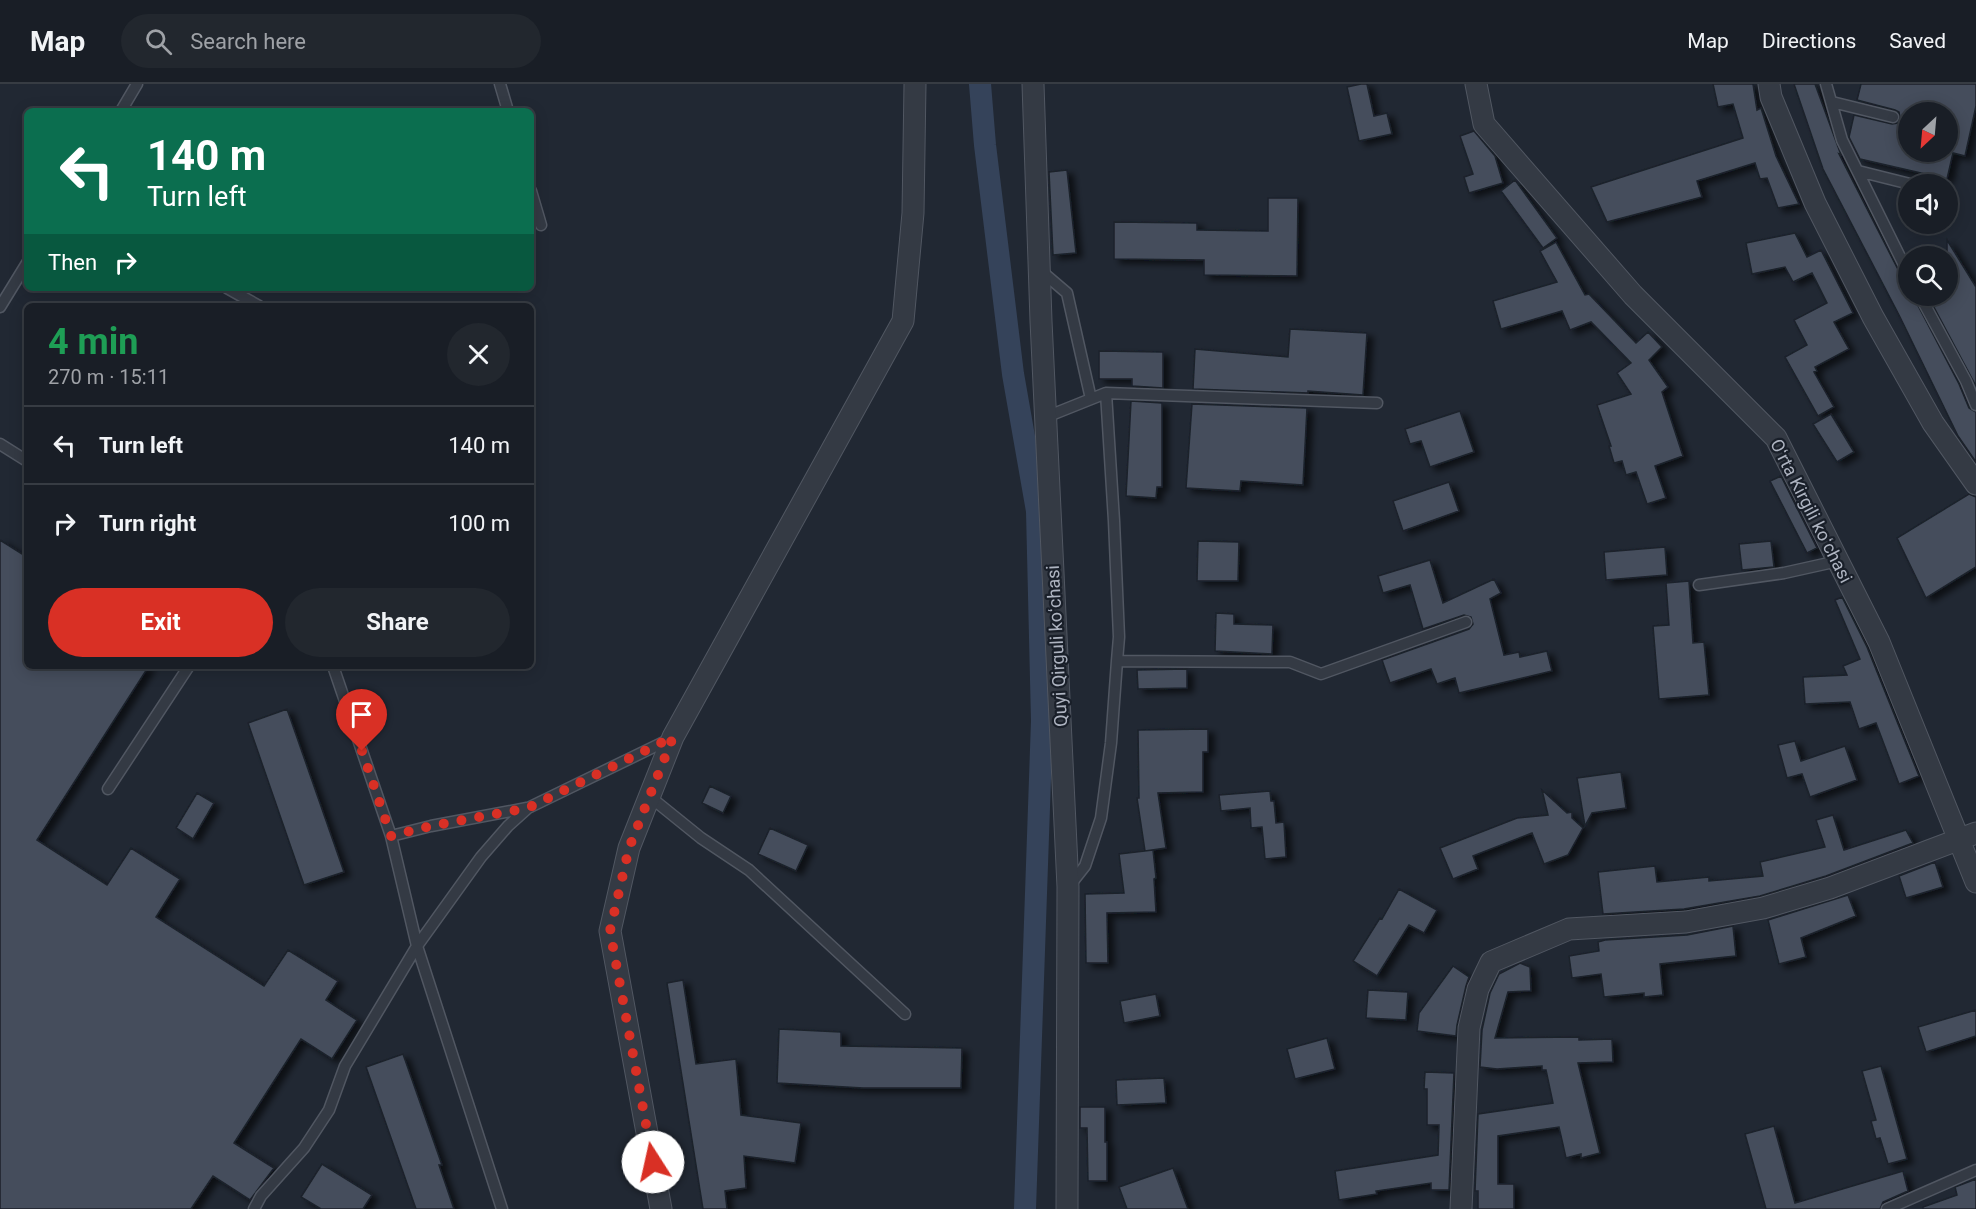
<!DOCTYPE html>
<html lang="en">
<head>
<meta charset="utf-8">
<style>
  body { margin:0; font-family:Roboto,sans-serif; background:#22272e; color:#f1f3f6; height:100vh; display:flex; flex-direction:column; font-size:22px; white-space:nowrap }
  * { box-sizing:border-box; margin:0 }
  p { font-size:20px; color:#9fa2a7 }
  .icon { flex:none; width:33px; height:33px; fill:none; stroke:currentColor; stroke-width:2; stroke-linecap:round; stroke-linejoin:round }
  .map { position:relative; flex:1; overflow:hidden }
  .details { position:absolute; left:24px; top:219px; width:510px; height:366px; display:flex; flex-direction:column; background:#191e26; border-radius:9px; box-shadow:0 3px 15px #0003,0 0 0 2px #373c43 }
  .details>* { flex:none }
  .top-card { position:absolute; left:24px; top:24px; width:510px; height:183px; border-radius:9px; box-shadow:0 3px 15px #0003,0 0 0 2px #373c43; background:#0b6e4f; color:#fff; overflow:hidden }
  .needle { width:39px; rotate:206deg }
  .fabs { position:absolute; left:1898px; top:18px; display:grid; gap:12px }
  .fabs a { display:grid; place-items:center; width:60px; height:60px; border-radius:50%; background:#191e26; box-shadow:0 3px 15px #0003,0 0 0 2px #373c43; font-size:30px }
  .pin { position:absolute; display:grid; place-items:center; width:51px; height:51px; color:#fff; margin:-62px -26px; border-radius:50% 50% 50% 0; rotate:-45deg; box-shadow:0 0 6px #0007 }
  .pin .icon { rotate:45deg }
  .me { position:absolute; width:66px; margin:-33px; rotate:350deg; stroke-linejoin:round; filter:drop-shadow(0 0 4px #0008) }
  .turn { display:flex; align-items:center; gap:21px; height:126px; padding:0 24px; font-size:27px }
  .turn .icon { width:78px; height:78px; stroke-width:2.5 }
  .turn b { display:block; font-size:42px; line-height:51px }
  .then { display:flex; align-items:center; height:57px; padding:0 24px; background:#0003; gap:12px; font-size:22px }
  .round { display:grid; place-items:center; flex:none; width:63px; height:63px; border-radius:32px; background:#22272e }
  .overview { display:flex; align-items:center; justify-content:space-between; height:102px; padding:0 24px }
  h1 { font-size:36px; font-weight:700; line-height:45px; color:#1e9e55 }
  .button { display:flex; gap:12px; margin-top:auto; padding:12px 24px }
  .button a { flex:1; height:69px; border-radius:36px; background:#d93025; color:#fff; font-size:24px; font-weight:700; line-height:69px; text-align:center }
  .button a+a { background:#22272e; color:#f1f3f6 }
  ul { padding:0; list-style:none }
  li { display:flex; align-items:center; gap:18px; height:78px; padding:0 24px; border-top:2px solid #373c43 }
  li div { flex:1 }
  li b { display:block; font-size:22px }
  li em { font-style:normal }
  header { display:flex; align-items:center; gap:36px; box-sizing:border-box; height:84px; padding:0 30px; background:#191e26; border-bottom:2px solid #373c43 }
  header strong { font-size:28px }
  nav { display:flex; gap:33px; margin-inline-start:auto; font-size:21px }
  .search { width:420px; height:54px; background:#22272e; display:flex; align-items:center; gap:15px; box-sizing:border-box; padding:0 21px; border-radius:33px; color:#9fa2a7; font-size:22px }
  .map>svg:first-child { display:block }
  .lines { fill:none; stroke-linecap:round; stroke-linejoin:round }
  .canal { stroke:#35435a; stroke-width:22 }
  .building { fill:#444d5b; stroke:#1b212b; stroke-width:1.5; fill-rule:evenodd; filter:url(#shadow) }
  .lane-casing { stroke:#515762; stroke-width:13 }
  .street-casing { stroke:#515762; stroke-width:23 }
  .lane { stroke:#343a44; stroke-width:10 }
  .street { stroke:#343a44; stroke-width:21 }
  .route { stroke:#d93025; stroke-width:10; stroke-dasharray:0 18 }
  .labels { text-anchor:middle; stroke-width:4.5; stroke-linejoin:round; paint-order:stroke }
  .street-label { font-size:18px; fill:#aeb4c1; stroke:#191f29 }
</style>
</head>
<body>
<header>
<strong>Map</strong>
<div class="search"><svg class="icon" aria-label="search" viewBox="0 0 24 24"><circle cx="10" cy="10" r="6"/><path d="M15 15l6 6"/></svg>Search here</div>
<nav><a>Map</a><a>Directions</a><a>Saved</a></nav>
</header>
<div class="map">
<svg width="1976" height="1125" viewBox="0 0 1976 1125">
  <defs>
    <filter id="shadow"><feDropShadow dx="6" dy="4" stdDeviation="3" flood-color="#0009"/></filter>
  </defs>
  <rect width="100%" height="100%" fill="#212833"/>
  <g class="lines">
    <path class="canal" d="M980,0l5,61 28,229 24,137 5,210 -17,488"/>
  </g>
  <path class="building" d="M1361,0h6l7,32 13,-3 5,21 -33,7 -12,-54z
    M1713,0h40l4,26 4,-2 15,48 23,48 -21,4 -11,-30 -7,1 -5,-16 -58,18 5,16 -95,25 -16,-35 152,-49 -10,-34 -15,3z
    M1794,0h21l26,71 -2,-1 69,135v7h5l46,88 10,24 7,4v50l-18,-26 -59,-121 -76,-146z
    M1861,0h115v22l-11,50 -12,-3 -6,26 -87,-20 -11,-22 5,-22 38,9 6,-1 2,-5 -1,-6 -4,-2 -38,-10zM1908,28h39v40h-39z
    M1474,47l21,25 8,27 -34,10 -5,-16 9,-3 -13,-38z
    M1067,86l9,83 -23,2 -4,-83z
    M1515,96l42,58 -14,10 -42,-57z
    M1268,114h30l-1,78 -93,-1v-15l-90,-1v-37l83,1v7l71,1z
    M1795,149l12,24 14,-7 32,63 -19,9 15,27 -34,18 2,4 -3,1 20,35 -16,9 -33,-59 22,-12 -13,-25 33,-17 -15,-30 -19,9 -8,-15 -33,7 -6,-31z
    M1947,156l29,47v99l-48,-90h19z
    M1556,158l29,53 4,-1 47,49 12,-11 14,15 -13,13 19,27 -6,5 21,64 -28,10 11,32 -19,6 -11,-32 -10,3 -4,-14 -8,2 -5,-17h2l-14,-41 34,-11 -14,-21 14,-10 -40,-41 -21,8 -8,-19 -61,18 -8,-28 64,-19 -17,-31z
    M1290,245l77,4 -4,62 -55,-4v2l-115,-4 2,-40 93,8z
    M1099,267l64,1v36l-31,-2v-7h-33z
    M1131,317l31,2v84h-5l-1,11 -30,-2z
    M1192,320l115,4 -4,77 -62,-4 -1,10 -54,-3z
    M1460,327l14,41 -44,15 -9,-26 -11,3 -5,-15z
    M1831,330l23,38 -17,10 -24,-38z
    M1781,392l36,72 -10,5 -37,-72z
    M1449,398l10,29 -56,20 -10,-30z
    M1969,410l7,3v70l-50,31 -29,-60z
    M0,456l27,17v109h122l-112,174 70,45 24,-37 49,31 -24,38 108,69 24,-36 50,31 -12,19 31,20 -25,39 -31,-20 -67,104 40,25 -24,32 -37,-24 -22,33h-191z
    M1198,457l41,1 -1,39h-41z
    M1771,457l3,26 -32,3 -3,-26z
    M1665,463l2,28 -61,5 -2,-28z
    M1430,476l13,43 51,-24 7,14 -11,6 14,56 15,-3 1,5 27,-6 5,20 -93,22 -4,-15 -18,6 -6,-15 -41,14 -8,-23 87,-31 4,-5 -2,-7 -7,-2 -41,14 -13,-44 -27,8 -5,-17z
    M1689,497l4,62 11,-1 5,53 -50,4 -6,-73 16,-1 -3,-42z
    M1842,513l25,50 52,129 -20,8 -23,-61 -17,6 -9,-27 -45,2 -2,-27 44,-2 -4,-9 17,-7 -25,-59z
    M1216,529l18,1v10l39,1 -1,29 -57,-3z
    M1187,585v19l-49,1 -1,-19z
    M287,625l57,163 -40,13 -56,-162z
    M1208,645v23h-5v40l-45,1 8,55 -21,3 -8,-53h2l-1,-68z
    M1795,657l6,20 44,-15 12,34 -47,17 -8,-23 -15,4 -9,-33z
    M1621,688l5,36 -34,5 -7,13 -8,-48z
    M710,702l21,10 -8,17 -21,-10z
    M1542,706l25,23 5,-1v6l11,10 -15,27 -24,9 -12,-31 -59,23 5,13 -25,10 -13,-31 77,-30 31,-3z
    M1270,707l1,10h3l2,22 8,-1 2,35 -21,2 -3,-32 -11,1 -1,-20 -29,3 -2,-16z
    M197,709l17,10 -21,36 -17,-11z
    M1833,731l11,35 62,-20 7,13 -87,33 -66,20 -76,13 -81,5 -5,-42 57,-6 2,16 52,-5v4l54,-5 -3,-14 65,-15 -9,-27z
    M770,744l38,17 -12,26 -38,-17z
    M1153,766l3,28 -2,1 2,33 -49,1 1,50h-22l-1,-69 39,-1 -5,-39z
    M1935,778l8,25 -37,11 -7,-22z
    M1399,805l38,21 -13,23 -15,-8 -32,51 -24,-15 27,-43 2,1z
    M1848,811l8,21 -55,22 5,19 -27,7 -11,-44z
    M1733,842l3,30 -76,8 3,31 -19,2v-4l-40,4 -3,-23 -29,4 -3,-22 30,-5 -1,-9 7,-2 82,-5z
    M1520,879l10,4 1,24 -23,1 -13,46 84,-1v3l33,-1 1,23 -35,1 22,90 -19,5v-4l-15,4 -7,-31 -61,9v48h16v25h-36v-18h-3l3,-77 75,-11 -7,-33h-4v-4l-45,3 -17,-2 2,-37 8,-37 9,-19z
    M1453,882l16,11 -3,9 -9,39 -1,11 -39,-5 2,-18z
    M683,896l13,84 40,-5 5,56 60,8 -6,40 -51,-7 2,32 -21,3 2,18h-24l-36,-226z
    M1368,906l40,2 -2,28 -40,-2z
    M1156,910l4,22 -36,7 -4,-22z
    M1976,926v26l-50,16 -8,-25z
    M779,945l62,3v14l121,2 -1,40h-98l-86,-5z
    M1327,954l8,31 -40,10 -8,-30z
    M403,970l39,111h-3l15,44h-38l-50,-142z
    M1881,982l26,93 -19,5 -8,-26 -4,1 -5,-18 5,-1 -14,-49z
    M1425,988l29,1 -5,117h-18v-7l-55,8 1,3 -38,6 -4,-29 103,-16 1,-30h-12v-36h-3z
    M1164,994l2,25 -49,2 -1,-25z
    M1080,1023h25v35h2v39h-19l-1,-53h-7z
    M1774,1042l21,77 108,-32 5,20 -25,11 -3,7h-114l-21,-75z
    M322,1080l50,31 -9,14h-42l-20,-12z
    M1173,1084l15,41h-61l-8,-22z
    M1976,1095v30h-53v-2l34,-12 -2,-8z"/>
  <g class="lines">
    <defs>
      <path id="lane" d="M500,0l8,27
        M1826,0l16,56 66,133
        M1832,18l61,15
        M121,27l16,-27
        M1858,87l52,13
        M531,107l10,34
        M1040,186l27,23 24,106
        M227,204l32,18
        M1920,212l46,85 10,24
        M0,223l27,-44
        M1046,333l60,-24 271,10
        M0,360l27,17
        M1699,501l85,-12 54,-12
        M1117,577l173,1 31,12 145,-52
        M333,582l58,170 26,110 85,263
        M108,705l81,-123
        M649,712l52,42 48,32 156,144
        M391,752l40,-10 96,-18
        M1070,801l15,-19 16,-48 10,-75 6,-82 2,-24 -5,-116 -8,-128
        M254,1125l7,-13 43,-48 25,-38 16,-44 72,-120 64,-89 27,-31 20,-18 142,-69
        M1887,1125l89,-39"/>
      <path id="street" d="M1033,0l8,237 27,566 -1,322
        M1476,0l8,40 149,171 143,143 103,204 97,240
        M1769,0l2,13 44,106 58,114 60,106 43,61
        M661,1125l-51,-278 19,-83 44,-111 230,-416 10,-108 2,-129
        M1461,1125l8,-181 9,-39 13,-27 78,-33 117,-7 77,-14 67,-20 146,-55"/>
    </defs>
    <use href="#lane" class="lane-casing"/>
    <use href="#street" class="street-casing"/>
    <use href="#lane" class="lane"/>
    <use href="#street" class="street"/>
  </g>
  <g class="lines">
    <path class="route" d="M362,667l29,85 40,-10 97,-18 145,-71 -44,111 -19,83 43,231"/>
  </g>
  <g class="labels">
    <g class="street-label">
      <text transform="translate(1811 427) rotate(63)" y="6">Oʻrta Kirgili koʻchasi</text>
      <text transform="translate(1057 562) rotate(-93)" y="6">Quyi Qirguli koʻchasi</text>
    </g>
  </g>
</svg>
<div class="fabs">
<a><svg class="needle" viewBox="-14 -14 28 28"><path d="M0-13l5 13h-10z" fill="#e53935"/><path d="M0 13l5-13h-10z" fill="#9fa2a7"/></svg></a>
<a><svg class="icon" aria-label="sound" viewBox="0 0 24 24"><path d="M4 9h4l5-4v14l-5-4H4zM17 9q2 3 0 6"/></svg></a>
<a><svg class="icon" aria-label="search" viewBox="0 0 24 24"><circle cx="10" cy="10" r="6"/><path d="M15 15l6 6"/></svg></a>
</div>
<div class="pin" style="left:362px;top:667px;background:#d93025"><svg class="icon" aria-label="arrive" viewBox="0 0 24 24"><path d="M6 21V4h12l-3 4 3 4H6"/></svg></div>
<svg class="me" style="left:653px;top:1078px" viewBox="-20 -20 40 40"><circle r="19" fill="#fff"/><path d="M0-13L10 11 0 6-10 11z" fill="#d93025"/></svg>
<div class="top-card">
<div class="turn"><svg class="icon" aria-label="left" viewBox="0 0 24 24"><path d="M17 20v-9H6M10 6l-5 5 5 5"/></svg><div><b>140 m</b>Turn left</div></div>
<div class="then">Then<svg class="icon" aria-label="right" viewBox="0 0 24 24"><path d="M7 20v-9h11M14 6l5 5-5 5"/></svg></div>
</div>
<section class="details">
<div class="overview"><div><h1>4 min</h1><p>270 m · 15:11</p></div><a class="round"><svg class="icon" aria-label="close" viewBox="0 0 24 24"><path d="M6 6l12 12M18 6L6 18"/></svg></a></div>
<ul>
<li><svg class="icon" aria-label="left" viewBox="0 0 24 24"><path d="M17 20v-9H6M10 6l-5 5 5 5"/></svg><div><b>Turn left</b></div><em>140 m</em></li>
<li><svg class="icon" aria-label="right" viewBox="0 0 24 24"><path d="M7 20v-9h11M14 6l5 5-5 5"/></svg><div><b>Turn right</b></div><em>100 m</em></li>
</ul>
<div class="button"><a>Exit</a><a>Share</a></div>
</section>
</div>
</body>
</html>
